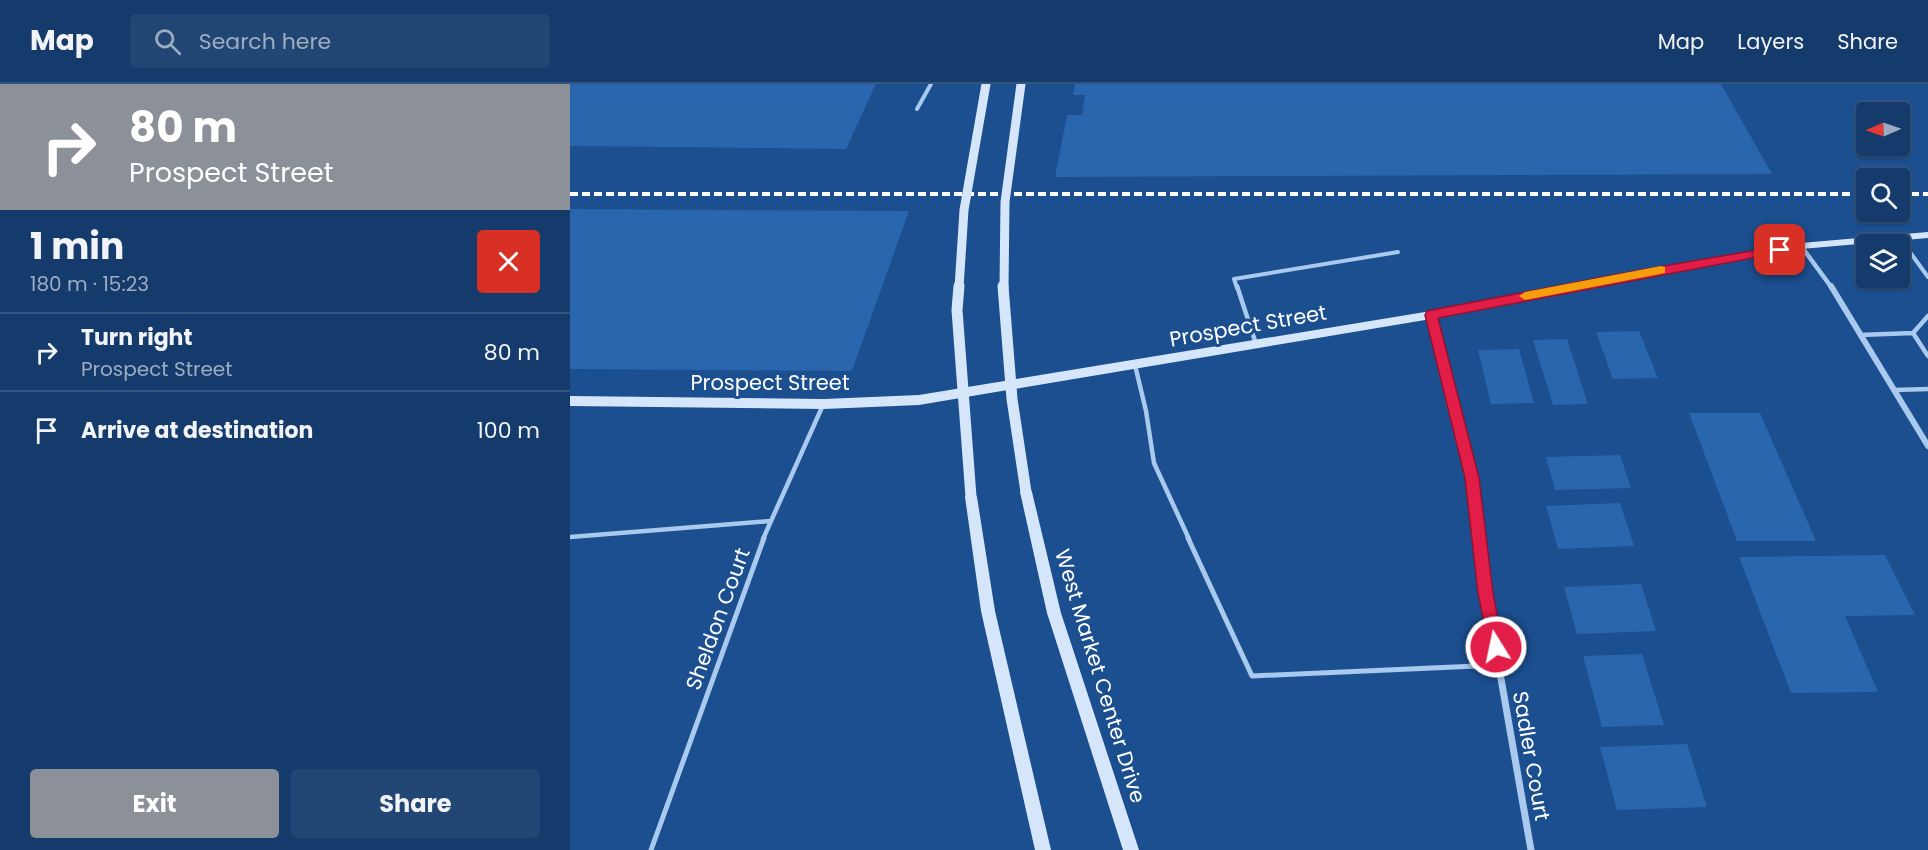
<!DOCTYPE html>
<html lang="en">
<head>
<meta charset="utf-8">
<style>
  body { margin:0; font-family:Poppins,sans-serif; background:#214673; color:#f1f3f6; height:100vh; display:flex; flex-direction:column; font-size:22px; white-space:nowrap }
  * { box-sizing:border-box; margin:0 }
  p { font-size:20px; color:#9dadc1 }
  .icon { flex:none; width:33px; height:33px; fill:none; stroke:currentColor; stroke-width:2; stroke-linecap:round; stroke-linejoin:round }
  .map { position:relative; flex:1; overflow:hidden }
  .side { display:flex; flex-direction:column; background:#143b6b; width:570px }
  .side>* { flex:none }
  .guide { background:#8c9099; color:#fff; overflow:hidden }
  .needle { width:39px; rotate:268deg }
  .fabs { position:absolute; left:1286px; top:18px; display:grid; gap:12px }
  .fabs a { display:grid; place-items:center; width:54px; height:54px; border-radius:6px; background:#143b6b; box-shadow:0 2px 4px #0004,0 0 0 2px #33557e; font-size:30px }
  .pin { position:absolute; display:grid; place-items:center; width:51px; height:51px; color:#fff; margin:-26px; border-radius:12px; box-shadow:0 3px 9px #0006 }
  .me { position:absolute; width:66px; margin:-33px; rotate:350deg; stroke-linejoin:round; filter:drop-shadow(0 0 4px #0008) }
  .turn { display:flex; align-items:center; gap:21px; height:126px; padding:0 30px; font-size:27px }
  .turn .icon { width:78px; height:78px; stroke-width:2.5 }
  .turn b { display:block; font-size:42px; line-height:51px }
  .round { display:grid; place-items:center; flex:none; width:63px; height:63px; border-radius:6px; background:#214673 }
  .head { display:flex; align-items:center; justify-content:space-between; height:102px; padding:0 30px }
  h1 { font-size:36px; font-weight:700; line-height:45px }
  .primary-button { display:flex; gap:12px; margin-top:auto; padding:12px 30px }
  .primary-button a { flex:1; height:69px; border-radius:6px; background:#8c9099; color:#fff; font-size:24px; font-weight:700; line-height:69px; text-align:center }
  .primary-button a+a { background:#214673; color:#f1f3f6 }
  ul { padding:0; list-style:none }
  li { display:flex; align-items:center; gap:18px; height:78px; padding:0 30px; border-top:2px solid #33557e }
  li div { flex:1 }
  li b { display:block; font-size:22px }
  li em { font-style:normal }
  header { display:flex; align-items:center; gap:36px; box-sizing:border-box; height:84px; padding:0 30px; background:#143b6b; border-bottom:2px solid #33557e }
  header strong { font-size:28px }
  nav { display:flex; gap:33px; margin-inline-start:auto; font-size:21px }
  .search { width:420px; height:54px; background:#214673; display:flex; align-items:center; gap:15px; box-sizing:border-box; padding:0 21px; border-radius:6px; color:#9dadc1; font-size:22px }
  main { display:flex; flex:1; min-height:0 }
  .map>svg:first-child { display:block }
  .building { fill:#2a66ad }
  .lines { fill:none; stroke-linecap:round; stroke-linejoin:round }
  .lane-far2 { stroke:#a9c9ee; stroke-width:4 }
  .lane-far1 { stroke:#a9c9ee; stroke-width:4.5 }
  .lane { stroke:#a9c9ee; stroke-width:5 }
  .street-far2 { stroke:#a9c9ee; stroke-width:4.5 }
  .street-far1 { stroke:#a9c9ee; stroke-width:6 }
  .street { stroke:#a9c9ee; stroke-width:7 }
  .secondary { fill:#d6e6fa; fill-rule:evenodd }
  .rail { stroke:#fff; stroke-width:4; stroke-dasharray:8 4; stroke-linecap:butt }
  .secondary-bridge-far1 { stroke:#d6e6fa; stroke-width:9 }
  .secondary-bridge { stroke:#d6e6fa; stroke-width:11 }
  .route { fill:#e11d48; stroke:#92132f; stroke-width:1.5 }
  .slow { fill:#f59e0b }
  .labels { text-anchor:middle; stroke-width:6; stroke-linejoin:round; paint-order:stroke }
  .street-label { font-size:21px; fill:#fff; stroke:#1b4f8f }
</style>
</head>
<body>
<header>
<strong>Map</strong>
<div class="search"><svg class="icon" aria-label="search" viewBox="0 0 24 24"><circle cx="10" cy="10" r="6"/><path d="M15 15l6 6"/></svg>Search here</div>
<nav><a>Map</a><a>Layers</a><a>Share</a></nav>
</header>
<main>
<section class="side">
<div class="guide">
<div class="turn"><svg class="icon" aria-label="right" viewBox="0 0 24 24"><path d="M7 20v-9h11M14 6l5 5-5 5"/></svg><div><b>80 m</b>Prospect Street</div></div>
</div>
<div class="head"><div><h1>1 min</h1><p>180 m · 15:23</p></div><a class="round" style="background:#d93025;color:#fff"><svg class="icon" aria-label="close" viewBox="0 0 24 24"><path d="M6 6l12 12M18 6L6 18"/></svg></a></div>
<ul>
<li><svg class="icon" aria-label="right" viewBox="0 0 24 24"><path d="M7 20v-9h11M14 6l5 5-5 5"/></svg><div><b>Turn right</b><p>Prospect Street</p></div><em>80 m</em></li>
<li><svg class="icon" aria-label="arrive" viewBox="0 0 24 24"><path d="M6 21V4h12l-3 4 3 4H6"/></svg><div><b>Arrive at destination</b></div><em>100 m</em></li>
</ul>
<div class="primary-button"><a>Exit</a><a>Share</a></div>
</section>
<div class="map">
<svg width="1358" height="766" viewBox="0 0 1358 766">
  <rect width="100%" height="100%" fill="#1b4f8f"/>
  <path class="building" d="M0,0h306l-30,65 -276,-3z
    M505,0h646l51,90 -717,3 12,-62h15l3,-20h-12z
    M0,125l339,2 -57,160 -282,-2z
    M1069,247l19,47 -45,1 -17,-47z
    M997,255l21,65 -35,1 -20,-65z
    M949,265l15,54 -43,1 -13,-54z
    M1119,329h71l56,128h-79z
    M1050,371l11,33 -76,2 -9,-33z
    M1050,419l14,43 -76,3 -12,-43z
    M1315,471l30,60 -70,1 33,76 -87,1 -52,-136z
    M1071,500l15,47 -79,3 -13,-47z
    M1072,570l22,71 -62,2 -19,-71z
    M1117,660l20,63 -90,3 -17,-63z"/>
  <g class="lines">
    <path class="lane-far2" d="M347,25l14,-25
      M1329,153l29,40
      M667,204l-3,-9 164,-27"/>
    <path class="lane-far1" d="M667,202l19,58
      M1343,249l15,-17
      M1290,251l53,-2 15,23
      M565,281l11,46 8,52 35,76
      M1324,306l34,-1
      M0,453l200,-16
      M193,455l60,-134"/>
    <path class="lane" d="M618,454l64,138 247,-11
      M81,766l113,-312"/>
    <path class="street-far2" d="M1231,162l31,42"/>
    <path class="street-far1" d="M1261,202l97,160
      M861,231l41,163 7,61"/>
    <path class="street" d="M909,454l7,55 45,257"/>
    <path class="secondary" d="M1358,148v6l-127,11 -172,31 -198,39 -512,86 -95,4 -254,-3v-10l254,3 95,-4 512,-84 198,-39 172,-29z
      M456,403l4,1 2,4 29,121 78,237h-16l-76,-237 -27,-121 2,-4z
      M401,408l4,1 2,4 18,114 56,239h-16l-54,-239 -16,-114 2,-4z"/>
    <path class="rail" d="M0,110h1296
      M1329,110h29"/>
    <path class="secondary-bridge-far1" d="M389,204l5,-78 22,-126
      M434,204l1,-86 16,-118"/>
    <path class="secondary-bridge" d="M389,202l-2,24 14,187
      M433,202l9,113 14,93"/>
  </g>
  <path class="route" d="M1210,162l6,4 -2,2 -346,66 41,160 14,115 10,54 -2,5 -5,3 -6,-3 -12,-59 -13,-115 -40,-163 2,-4 202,-39z"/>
  <path class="slow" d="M1091,182l4,1v6l-140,27 -6,-4 6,-4z"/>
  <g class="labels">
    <g class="street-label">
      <text transform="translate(678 242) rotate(-10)" y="7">Prospect Street</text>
      <text x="200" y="306">Prospect Street</text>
      <text transform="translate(148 535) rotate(-70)" y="7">Sheldon Court</text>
      <text transform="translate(530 592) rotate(73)" y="7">West Market Center Drive</text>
      <text transform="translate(961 672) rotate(80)" y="7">Sadler Court</text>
    </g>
  </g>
</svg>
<div class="fabs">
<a><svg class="needle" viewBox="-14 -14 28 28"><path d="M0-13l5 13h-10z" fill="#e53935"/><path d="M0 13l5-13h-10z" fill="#9dadc1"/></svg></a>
<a><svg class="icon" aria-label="search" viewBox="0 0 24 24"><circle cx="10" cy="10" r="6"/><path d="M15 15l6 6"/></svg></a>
<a><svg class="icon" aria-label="layers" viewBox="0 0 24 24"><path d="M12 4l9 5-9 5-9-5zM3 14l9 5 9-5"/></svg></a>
</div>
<div class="pin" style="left:1210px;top:166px;background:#d93025"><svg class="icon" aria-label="arrive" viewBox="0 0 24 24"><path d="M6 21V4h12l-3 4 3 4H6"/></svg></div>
<svg class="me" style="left:926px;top:563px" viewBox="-20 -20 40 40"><circle r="17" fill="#e11d48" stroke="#fff" stroke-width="3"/><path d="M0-11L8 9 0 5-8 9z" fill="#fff"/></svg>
</div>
</main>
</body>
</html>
